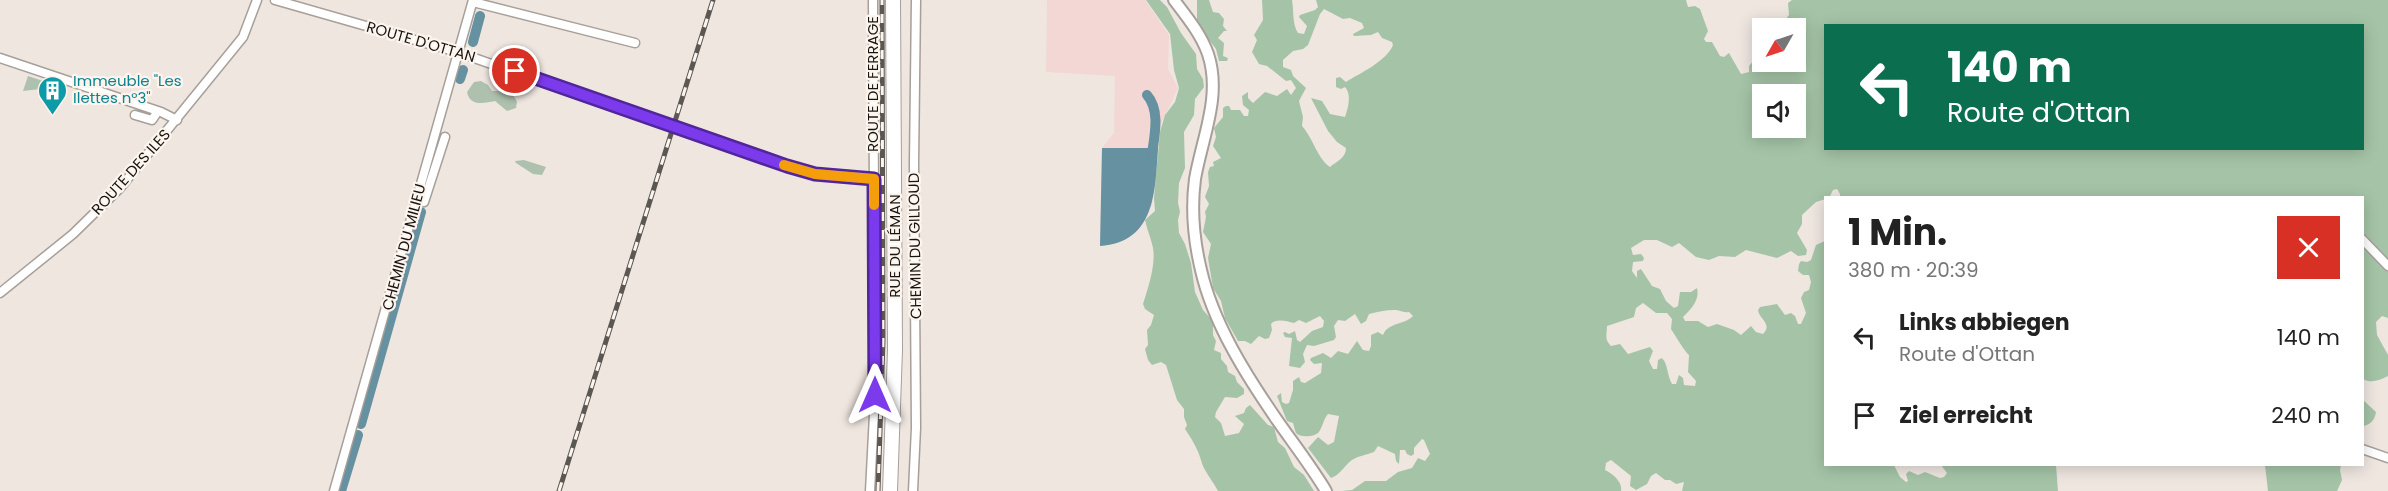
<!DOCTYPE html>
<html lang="de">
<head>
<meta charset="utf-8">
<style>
  body { margin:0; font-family:Poppins,sans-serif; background:#f6f6f6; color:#222; height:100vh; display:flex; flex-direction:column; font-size:22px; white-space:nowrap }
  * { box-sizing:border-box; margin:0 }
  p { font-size:20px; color:#767676 }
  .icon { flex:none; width:33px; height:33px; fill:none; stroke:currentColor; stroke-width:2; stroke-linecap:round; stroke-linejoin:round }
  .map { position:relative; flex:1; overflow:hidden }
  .drawer { position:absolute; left:1824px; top:196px; width:540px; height:270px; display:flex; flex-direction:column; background:#fff; border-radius:0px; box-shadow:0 3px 15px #0003 }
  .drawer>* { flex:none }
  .hud { position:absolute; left:1824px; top:24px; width:540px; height:126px; border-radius:0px; box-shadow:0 3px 15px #0003; background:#0b6e4f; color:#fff; overflow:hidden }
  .needle { width:39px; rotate:231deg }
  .fabs { position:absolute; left:1752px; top:18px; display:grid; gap:12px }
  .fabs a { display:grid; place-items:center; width:54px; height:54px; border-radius:0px; background:#fff; box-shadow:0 3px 15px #0003; font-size:30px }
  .pin { position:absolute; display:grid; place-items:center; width:51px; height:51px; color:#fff; margin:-26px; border:3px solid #fff; border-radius:50%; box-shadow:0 2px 6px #0007 }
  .me { position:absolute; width:66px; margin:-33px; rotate:0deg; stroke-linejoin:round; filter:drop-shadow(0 0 4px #0008) }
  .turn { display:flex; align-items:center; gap:21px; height:126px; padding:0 24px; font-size:27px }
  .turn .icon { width:78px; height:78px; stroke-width:2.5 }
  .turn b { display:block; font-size:42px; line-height:51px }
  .round { display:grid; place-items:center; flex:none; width:63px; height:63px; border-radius:0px; background:#f6f6f6 }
  .head { display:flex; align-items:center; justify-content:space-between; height:102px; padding:0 24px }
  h1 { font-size:36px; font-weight:700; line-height:45px }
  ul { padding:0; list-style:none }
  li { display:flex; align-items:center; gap:18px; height:78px; padding:0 24px }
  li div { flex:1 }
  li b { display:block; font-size:22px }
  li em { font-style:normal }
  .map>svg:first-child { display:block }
  .industrial { fill:#f2d7d5 }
  .green { fill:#aec1af }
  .forest { fill:#a5c4a7; fill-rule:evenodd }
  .water { fill:#6591a0 }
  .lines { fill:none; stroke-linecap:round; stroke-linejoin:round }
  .canal { stroke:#6591a0; stroke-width:10 }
  .minor-casing { stroke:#a79f99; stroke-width:11 }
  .tertiary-casing { stroke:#a79f99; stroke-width:14 }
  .primary-casing { stroke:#a79f99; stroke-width:16 }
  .minor { stroke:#fff; stroke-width:8 }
  .tertiary { stroke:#fff; stroke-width:10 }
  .primary { stroke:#fff; stroke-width:14 }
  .rail-casing { stroke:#5b5753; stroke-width:5 }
  .rail { stroke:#fcf4ed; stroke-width:3; stroke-dasharray:9; stroke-linecap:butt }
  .route-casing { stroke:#51269a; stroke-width:15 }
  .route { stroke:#7c3aed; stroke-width:10 }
  .slow { stroke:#f59e0b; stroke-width:10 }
  .labels { text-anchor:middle; stroke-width:4.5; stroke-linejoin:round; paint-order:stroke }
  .street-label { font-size:15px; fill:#161411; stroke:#fcf4ed }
  .culture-label { font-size:15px; fill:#0d838f; stroke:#fcf4ed; text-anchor:start }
</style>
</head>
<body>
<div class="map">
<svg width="2388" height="491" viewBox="0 0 2388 491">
  <rect width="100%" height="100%" fill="#efe6e0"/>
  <path class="industrial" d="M1047,0h98l24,35 -1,34 10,19 -21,44 -5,73 -14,24 -21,14 -17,3 2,-98 12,-15 1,-57 -69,-4z"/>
  <path class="green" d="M28,76l15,5 -3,8 -17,2z
    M481,81l7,4 4,6c11,0 21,0 25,11l-1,6 -9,3 -12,-10c-11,2 -25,6 -28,-9l7,-10z
    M524,160l22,7 -4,8 -9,-1 -17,-11 -1,-2z"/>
  <path class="forest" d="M1146,0h14l7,7 14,26 15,21 1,15 6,10 1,8 -9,12 -1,16 -10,17 1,36 -6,15 -1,20 2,9 -2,8 1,13 6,11 6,19 4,29 8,18 10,11v14l3,6 -2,9 7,3v6l6,7 1,6 7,4 2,6 7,7v5l-7,4 -12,-1 -9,15 -1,5 6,6 4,13 14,-3 5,-9 -9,-8 9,-3 2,-5 4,-3 18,20 6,2 4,15 7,6 9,19 10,8 10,16h-96c-5,-10 -15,-21 -17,-31 -3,-11 -10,-22 -16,-31l2,-4 -3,-8v-8l-7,-9 -11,-35 -5,-3 -9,3 -4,-5 -3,-11 3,-4 -1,-15 4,-5 3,-10 -9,-6 -2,-5c5,-16 13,-39 10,-56 -2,-10 -6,-18 -8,-28l10,-9 -1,-13 6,-66 5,-17 10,-13 4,-14 -5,-18 -4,-36z
    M1197,0h12l4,12 6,1 5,6 -1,7 4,5h-3l-6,7 6,5 -1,13 5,2 -1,3h-8l-3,-12 -19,-25z
    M1262,0h30c2,11 0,24 6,33l6,1 3,-8 -8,-9 1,-2 15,-5 3,-3 -2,-7h370l2,7 7,-1 5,3 8,22 -4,8 2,3h6l8,14 4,1 5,-4 12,21 8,-2v-6l5,-6 3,-14 5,-4v20h34v-34h-17l10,-13 -1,-12 4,-3h596v318l-6,-2 -6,6 1,13 11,20v21c-8,4 -17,8 -25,3l-1,-181h-522v-4l-3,-5 -4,1 -4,8 -13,4 -14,13v9l-5,9 10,17 -1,5 -8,1 -7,-5 -14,7 -31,-8 -11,7 -16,-1 -10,4 -13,-3 -17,-14 -7,4 -15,-7h-13l-13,8 2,7 8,-1 3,4 -1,3 -10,1 -1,9 5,7v-7l4,-2 11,17 8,3 6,12 8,7 4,-2 2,-14h11l6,-4c3,12 -6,21 -14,29l2,4h13l10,6 9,-3 17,6 7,5 10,-9 5,6 7,2c10,-10 -4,-15 -5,-24l2,-3 17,-3 8,11 6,-2 4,3 3,8h3l5,-11 -5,-15 3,-6 5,-2 2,-8 -2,-7h-6l-5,-4 1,-7 2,-3 6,1 4,-2 5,-15 9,-4 1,224h68l6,12 6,5 2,-1 -2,-7 3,-3 9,4 7,-3 15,6 4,-1 3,-4 -6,-8h115l2,26h-376l2,-9 -8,2 -6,-4h-5l-9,-7 -5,3 -4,8 -11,6 -6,-4 1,-10 -20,-16 -5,3 -1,7c7,3 18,12 16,21h-279l10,-1 13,-9h21l12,-9 14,-4 6,-10 7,3 5,-7 -6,-14 -2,-1 -8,9v6l-3,2 -4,-2 -2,-4h-5l-1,14 -3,-3 -1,-7 -17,-8 -4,6c-8,3 -16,4 -22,8 -7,5 -12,15 -21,18l-23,-30 10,-11 10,8 6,-3 5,-26 -11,-2c-5,6 -5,12 -9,18 -4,5 -19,6 -23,1 -1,-2 -2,-7 -3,-10l-6,-2 -10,-25 4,-3 1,9 4,2 3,-1 4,-13v-9l6,-4 2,5 4,1 16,-10 1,-10 -8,1 -4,-4 1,-2 12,-5 8,5 7,-7 10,3 9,-13 6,9 6,1 2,-5v-11l7,-3 5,3c5,-13 22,-10 30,-19l-4,-4c-7,1 -8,-2 -15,-2 -8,0 -17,2 -25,4l-3,7 -5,3 -6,-10 -10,7 -7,-1 -4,6 2,11 -2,3 -20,6 -7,-1 -4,9 2,8 -5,6 -11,-2 3,-28 -7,-1 -2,-4 2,-1 4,2 6,-3 2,9 3,2 12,-11 11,-4 1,-6 -4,-5 -14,7 -7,-3 -5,3c-8,-2 -18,-5 -23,1l1,6 -3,8 -4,1 -6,-3 -8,8 -6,-3h-7l-13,-23 -4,-17 -8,-13 -5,-30 3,-14 -8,-12 3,-15 -1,-5 4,-8 -4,-7 4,-11 -1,-14 2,-5 4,-1 -1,-4 8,-4 -8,-12 3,-9 -2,-9 9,-11v-9l3,-2h3l2,4h9l4,6h4l1,-6 -6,-5 -1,-9 6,-4v6l5,5 12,-11 12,4 10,-7 4,6 5,-7 -5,-8 -5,1 -19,-15 -8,-2 -7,-12 5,-12 -3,-5 9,-15zM1324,9l19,10 7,-1 12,5 2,5 -11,6 1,2 17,-1 7,-3 4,6 10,4 1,3c-6,16 -33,28 -47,37l-6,-5 -4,1v9l5,2 4,-2c7,8 3,21 0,30l-15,-3 -8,-13 -11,-3 17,33 9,11 9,6c0,10 -9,13 -16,19 -13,-9 -17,-29 -28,-41l1,-9 -4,-16 7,-13 -13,-12 -2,-6 -8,-3v-7l10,-9 10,-2 5,-4 12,-31zM1826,26h536v122h-536zM1762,94h34v34h-34zM1643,303l13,10h11l5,6 -1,10c4,6 13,22 18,26l-1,17 8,9 -1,5 -11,-1 -1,-7 -4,-3 -3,9h-4c-5,-9 -4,-20 -10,-26l-4,2 -1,9h-4l-4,-8 4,-10 -3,-4 -22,7 -8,-10 -9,2c-7,-7 -4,-11 -4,-20l27,-9 2,-9z
    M2362,399l14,13c-1,8 -6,13 -13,14z
    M2265,465h76l-1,5 2,10 -5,11h-69z"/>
  <path class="water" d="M1102,148h56c-3,43 -2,94 -58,98z"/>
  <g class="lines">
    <path class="canal" d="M473,42l7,-26
      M460,79l3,-9
      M1147,95c15,17 6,46 4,67
      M361,424l60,-212
      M341,491l17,-56"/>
    <defs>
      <path id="minor" d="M275,0l182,52 330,115 28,7 59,5
        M473,2l162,41
        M0,58l161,54 16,8
        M135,115l17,5 6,-9
        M424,202l21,-65
        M2362,239l26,27
        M0,293l73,-59 47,-46 123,-151 14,-37
        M2362,449l26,9
        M334,491l139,-491
        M870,491l5,-96 -2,-395
        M913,491l3,-63 -2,-265 2,-163"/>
      <path id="tertiary" d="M1174,0c13,17 27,34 34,54 14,42 -6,84 -13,125 -4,30 -1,62 6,91 12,53 45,105 76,150 16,23 34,46 49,71"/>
      <path id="primary" d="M890,491l5,-141 -2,-350"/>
    </defs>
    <use href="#minor" class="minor-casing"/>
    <use href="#tertiary" class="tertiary-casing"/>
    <use href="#primary" class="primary-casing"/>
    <use href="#minor" class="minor"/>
    <use href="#tertiary" class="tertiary"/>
    <use href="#primary" class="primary"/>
    <defs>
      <path id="rail" d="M559,491l154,-491
        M878,491l5,-150 -1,-341"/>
    </defs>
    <use href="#rail" class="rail-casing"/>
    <use href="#rail" class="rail"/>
  </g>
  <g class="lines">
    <defs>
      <path id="route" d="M515,71l272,95 28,8 59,5 1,216"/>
    </defs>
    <use href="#route" class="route-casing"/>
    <use href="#route" class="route"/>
    <path class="slow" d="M784,165l31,9 59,5v26"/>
  </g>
  <defs>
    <symbol id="building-pin" viewBox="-11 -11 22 30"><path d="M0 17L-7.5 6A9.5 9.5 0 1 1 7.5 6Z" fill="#0f9aa8" stroke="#fcf4ed"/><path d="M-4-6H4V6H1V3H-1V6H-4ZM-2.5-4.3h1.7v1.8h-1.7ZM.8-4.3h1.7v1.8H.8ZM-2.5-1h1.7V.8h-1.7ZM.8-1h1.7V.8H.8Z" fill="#fff"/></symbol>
  </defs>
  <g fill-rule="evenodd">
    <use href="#building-pin" x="36" y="74" width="33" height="45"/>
  </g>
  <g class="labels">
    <g class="street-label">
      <text transform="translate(421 42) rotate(16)" y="5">ROUTE D'OTTAN</text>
      <text transform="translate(873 84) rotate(-90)" y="5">ROUTE DE FERRAGE</text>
      <text transform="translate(131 172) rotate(-48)" y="5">ROUTE DES ILES</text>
      <text transform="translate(895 246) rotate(-90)" y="5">RUE DU LÉMAN</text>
      <text transform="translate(915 246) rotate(-91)" y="5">CHEMIN DU GILLOUD</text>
      <text transform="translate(404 247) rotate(-75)" y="5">CHEMIN DU MILIEU</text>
    </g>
    <g class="culture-label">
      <text x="73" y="86">Immeuble "Les<tspan x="73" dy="17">Ilettes n°3"</tspan></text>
    </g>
  </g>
</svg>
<div class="fabs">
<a><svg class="needle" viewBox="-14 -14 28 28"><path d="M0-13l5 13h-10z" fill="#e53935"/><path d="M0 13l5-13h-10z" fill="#767676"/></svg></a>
<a><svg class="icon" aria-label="sound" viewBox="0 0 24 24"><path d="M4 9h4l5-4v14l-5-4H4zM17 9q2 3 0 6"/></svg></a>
</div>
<div class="pin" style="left:515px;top:71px;background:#d93025"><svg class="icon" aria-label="arrive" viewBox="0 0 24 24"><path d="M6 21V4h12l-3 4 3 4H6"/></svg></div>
<svg class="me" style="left:875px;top:395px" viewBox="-20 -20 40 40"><path d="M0-17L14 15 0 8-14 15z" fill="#7c3aed" stroke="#fff" stroke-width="4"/></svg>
<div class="hud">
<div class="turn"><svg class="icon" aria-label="left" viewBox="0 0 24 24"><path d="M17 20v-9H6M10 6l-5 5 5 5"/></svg><div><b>140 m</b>Route d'Ottan</div></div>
</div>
<section class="drawer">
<div class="head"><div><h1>1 Min.</h1><p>380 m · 20:39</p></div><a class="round" style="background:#d93025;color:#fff"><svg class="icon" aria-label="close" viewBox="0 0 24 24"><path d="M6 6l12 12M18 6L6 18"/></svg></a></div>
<ul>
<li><svg class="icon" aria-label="left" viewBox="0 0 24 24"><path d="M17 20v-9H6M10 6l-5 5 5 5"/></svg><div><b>Links abbiegen</b><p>Route d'Ottan</p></div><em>140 m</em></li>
<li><svg class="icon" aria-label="arrive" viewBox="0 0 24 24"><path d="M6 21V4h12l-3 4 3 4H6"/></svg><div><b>Ziel erreicht</b></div><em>240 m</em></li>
</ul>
</section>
</div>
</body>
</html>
